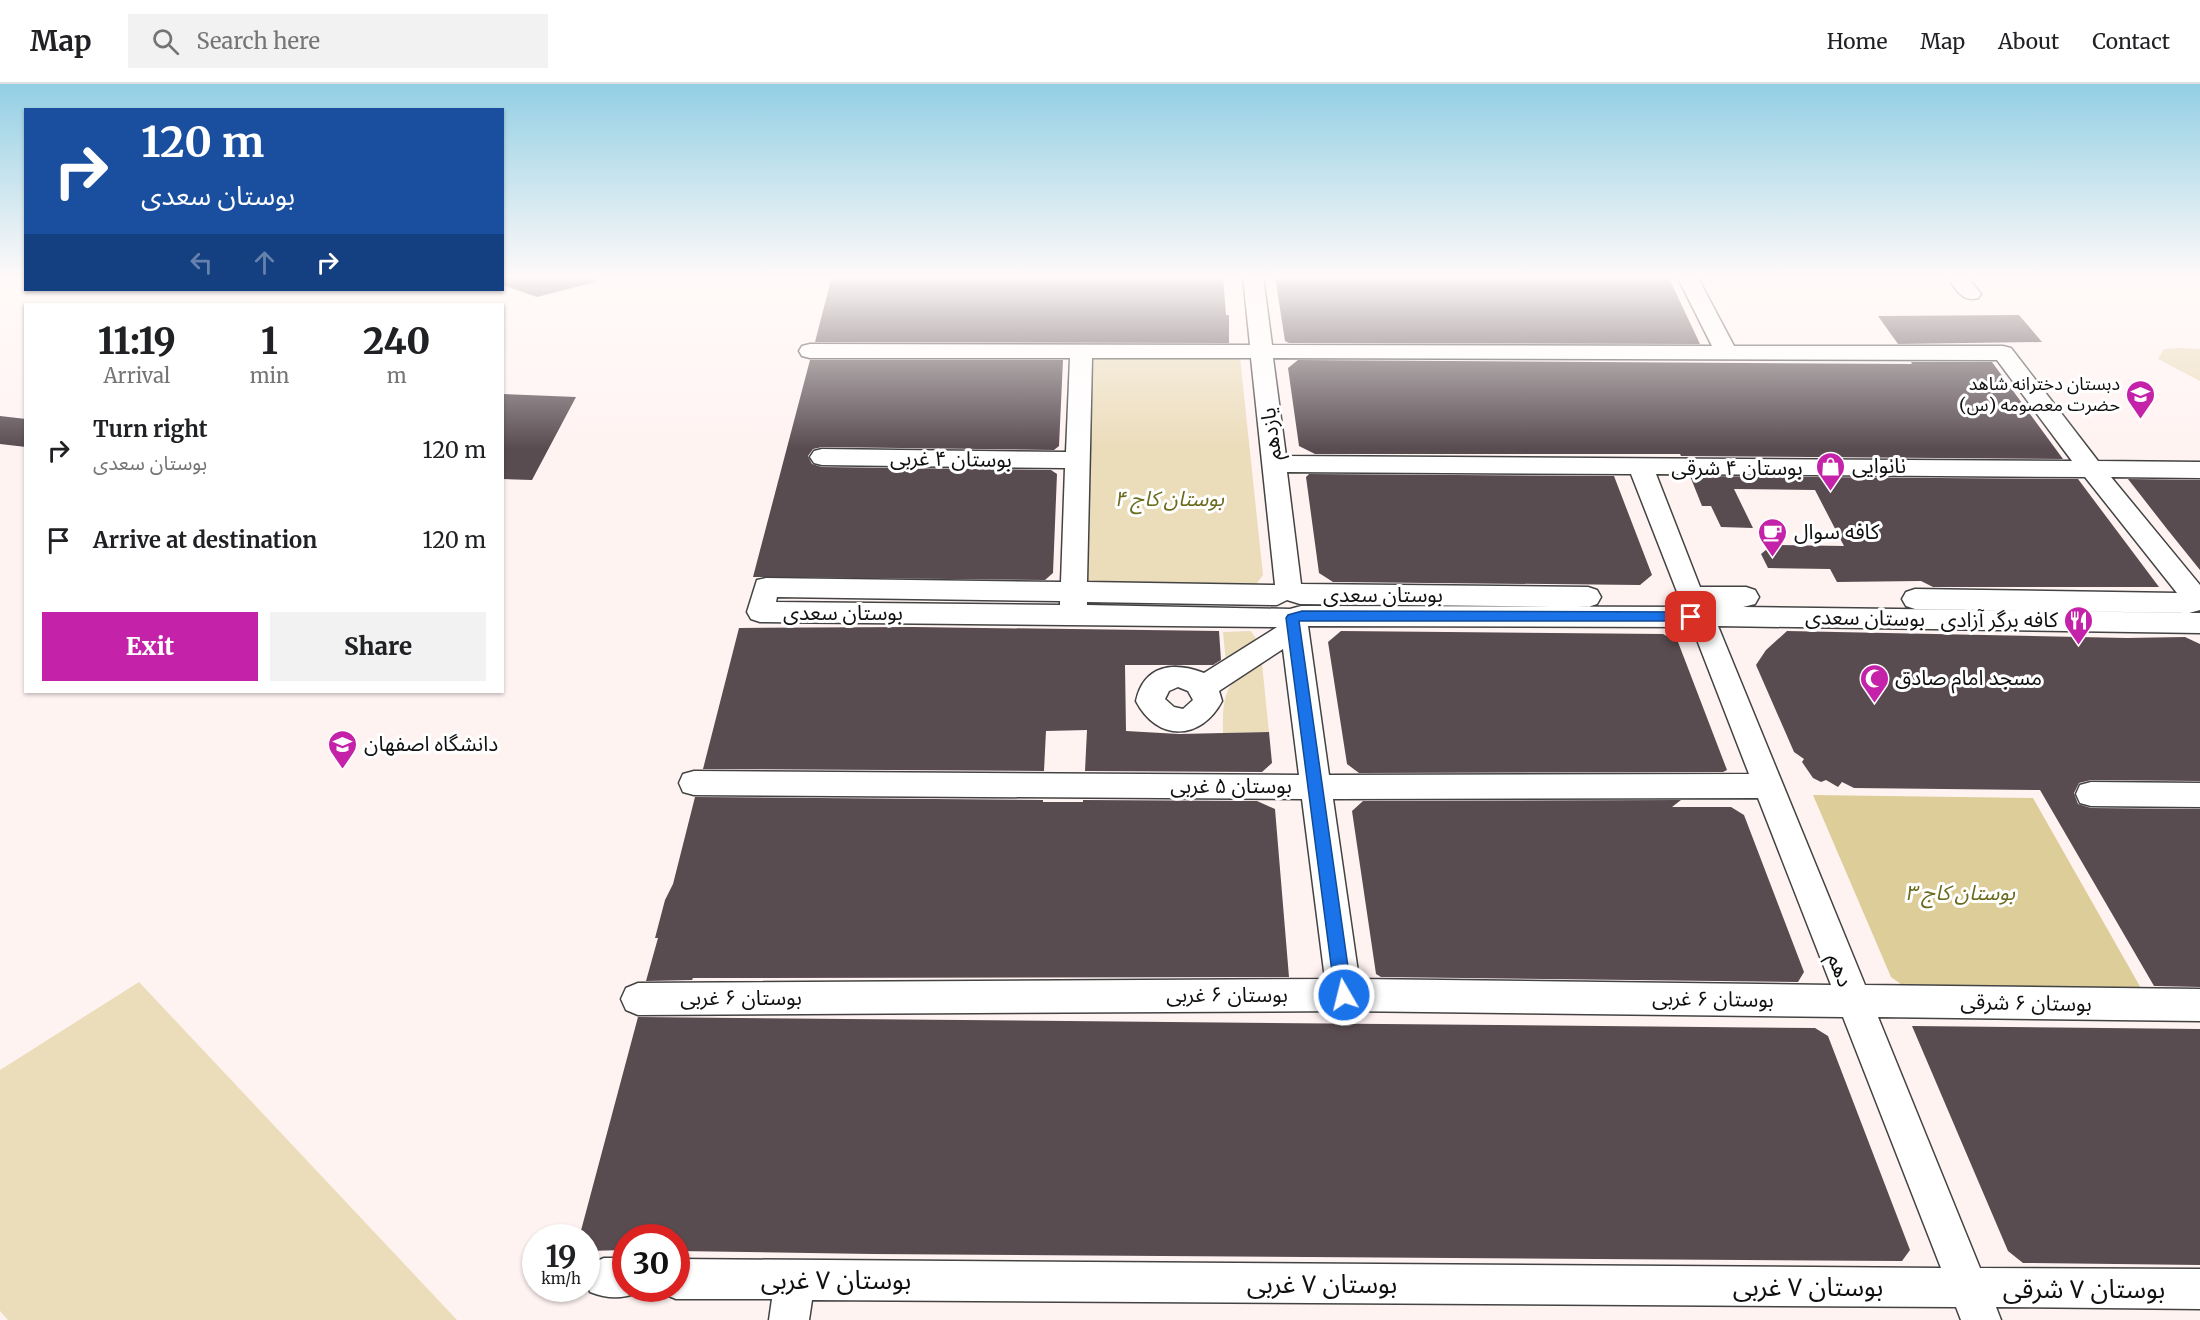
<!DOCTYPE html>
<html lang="en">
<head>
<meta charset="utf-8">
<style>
  body { margin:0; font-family:Merriweather,"Noto Sans Arabic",serif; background:#f2f2f2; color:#202124; height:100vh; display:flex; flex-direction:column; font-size:22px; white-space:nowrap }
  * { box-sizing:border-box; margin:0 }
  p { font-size:20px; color:#757577 }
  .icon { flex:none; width:33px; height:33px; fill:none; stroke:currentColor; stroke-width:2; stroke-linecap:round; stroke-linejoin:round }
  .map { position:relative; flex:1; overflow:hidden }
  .details { position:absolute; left:24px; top:219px; width:480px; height:390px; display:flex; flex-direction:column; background:#fff; border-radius:0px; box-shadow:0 2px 4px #0004 }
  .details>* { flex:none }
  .banner { position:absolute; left:24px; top:24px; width:480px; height:183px; border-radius:0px; box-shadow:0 2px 4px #0004; background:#1a4fa0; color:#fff; overflow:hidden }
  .speed { position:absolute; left:522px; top:1140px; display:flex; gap:12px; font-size:30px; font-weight:700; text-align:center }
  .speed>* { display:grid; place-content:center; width:78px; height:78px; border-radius:50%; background:#fff; box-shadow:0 2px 4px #0004; line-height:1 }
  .speed small { font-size:15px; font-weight:400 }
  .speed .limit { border:9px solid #d22; background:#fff; color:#111 }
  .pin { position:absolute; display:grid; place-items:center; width:51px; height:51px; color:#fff; margin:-26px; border-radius:12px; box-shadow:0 3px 9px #0006 }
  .me { position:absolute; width:66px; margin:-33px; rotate:352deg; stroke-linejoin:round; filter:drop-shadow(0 0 4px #0008) }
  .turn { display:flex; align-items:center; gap:21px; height:126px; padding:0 18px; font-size:27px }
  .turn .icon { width:78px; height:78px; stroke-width:2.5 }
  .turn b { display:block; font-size:42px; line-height:51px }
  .lanes { display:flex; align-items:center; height:57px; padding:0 18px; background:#0003; justify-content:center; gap:30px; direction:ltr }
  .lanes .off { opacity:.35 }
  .eta { display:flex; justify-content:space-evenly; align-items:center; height:102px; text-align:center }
  .eta b { font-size:36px; font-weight:800; line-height:42px }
  .button { display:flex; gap:12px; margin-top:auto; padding:12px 18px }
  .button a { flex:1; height:69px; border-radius:0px; background:#c522aa; color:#fff; font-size:24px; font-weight:800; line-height:69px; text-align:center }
  .button a+a { background:#f2f2f2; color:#202124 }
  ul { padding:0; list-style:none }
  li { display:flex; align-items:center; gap:18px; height:90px; padding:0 18px }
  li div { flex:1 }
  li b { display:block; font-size:22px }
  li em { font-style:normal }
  header { display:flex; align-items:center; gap:36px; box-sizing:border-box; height:84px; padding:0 30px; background:#fff; border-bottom:2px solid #e0e0e0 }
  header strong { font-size:28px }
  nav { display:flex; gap:33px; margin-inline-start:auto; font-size:21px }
  .search { width:420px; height:54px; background:#f2f2f2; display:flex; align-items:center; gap:15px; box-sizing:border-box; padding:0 21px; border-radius:0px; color:#757577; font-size:22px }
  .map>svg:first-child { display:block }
  .green { fill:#ebdcba }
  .forest { fill:#ddcd99 }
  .building { fill:#594c51 }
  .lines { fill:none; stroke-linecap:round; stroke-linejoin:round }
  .street-casing { stroke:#434343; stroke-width:3 }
  .street { fill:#fff; fill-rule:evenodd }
  .route { fill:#1a73e8; stroke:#114b97; stroke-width:1.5 }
  .labels { text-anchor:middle; stroke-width:6; stroke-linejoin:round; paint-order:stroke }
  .far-poi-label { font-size:18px; fill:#101010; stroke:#fff; text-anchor:end }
  .street-label { font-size:21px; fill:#101010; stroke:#fff }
  .poi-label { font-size:21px; fill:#101010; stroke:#fff; text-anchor:start }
  .park-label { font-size:21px; font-style:italic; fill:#6a6b1d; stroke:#fff }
  .near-street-label { font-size:26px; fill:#101010; stroke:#fff }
</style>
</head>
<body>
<header>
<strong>Map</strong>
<div class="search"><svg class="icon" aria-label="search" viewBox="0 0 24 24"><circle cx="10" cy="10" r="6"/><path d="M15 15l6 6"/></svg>Search here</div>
<nav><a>Home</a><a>Map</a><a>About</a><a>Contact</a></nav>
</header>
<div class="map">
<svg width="2200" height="1236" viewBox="0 0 2200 1236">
  <rect width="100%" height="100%" fill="#fff3f2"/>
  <path class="green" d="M2180,264l20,1v32l-42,-22 6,-10z
    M1094,273h146l23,218 -8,11h-170l1,-225z
    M1251,547l6,9 -31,23 -3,-31z
    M1261,570l8,78 -46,1c-1,-45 5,-49 38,-79z
    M139,898l318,338h-449l-8,-9v-241z"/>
  <path class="forest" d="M1813,711l220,3 109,192h-233l-18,-13z"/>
  <path class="building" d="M502,192h92l1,6 -58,15 -35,-12z
    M832,192h391l3,39h3v28l-414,-1z
    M1275,192h393l32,68 -411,-1 -4,-2z
    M2019,231l23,27 -144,2 -20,-28z
    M810,276h253l-4,86 -5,4 -232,-3 -9,2 -5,7 4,8 10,3 229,3 6,4 -4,99 -8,7 -292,-3z
    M1298,276l614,4 -1,-2h81l71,97 -382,-3 -1,-2h-365l-16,-8 -11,-78z
    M502,310l74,3 -44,83 -30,-1z
    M0,332l26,3v28l-26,-3z
    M1309,390l305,2 38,99 -12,10 -307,-3 -14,-9 -13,-96z
    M1690,392l388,3 81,108h-226l-12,-6 -84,1 -7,-13 -62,-1 -7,-14 11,-9 72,1 -29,-56 -81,-1 19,39 -32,-1 -10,-21h-9z
    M2128,395l72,1v90l-33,-41z
    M912,543l307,4 2,29 -8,5h-88l1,66 53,3 90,-2 3,31 -10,9 -177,-1 2,-41 -41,1 -2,40 -341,-2 36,-141z
    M1341,547l322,3 15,8 49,128 -4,2 -364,1 -12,-9 -19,-122z
    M1787,547l340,7 58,-1 15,7v137l-109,-1 -12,3 -5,10 4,11 13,4 109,1v178l-46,-1 -114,-196 -186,-2 -12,-6 -4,5 -12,-7 -5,2 -8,-4 -11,-16 2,-3 -10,-7 -38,-87 10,-15z
    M695,713l348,3v2h40v-2l174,1 18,8 14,168 -596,1 -1,2 -46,1 12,-43h-3l10,-38 8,-16z
    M1681,716l-9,7h59l13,8 60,157 -6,10 -417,-5 -5,-3 -24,-163 11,-10z
    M638,933l1177,11 13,8 82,214 -8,11 -1030,-7 -196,-3v-13h-50v12l-40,1v-13h-7z
    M1912,942l288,3v236l-177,-2 -15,-12z"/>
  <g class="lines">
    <defs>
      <path id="street" d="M1243,192h20l9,69 440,1 -35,-70h20l37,70h269l8,2 87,113 102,1v16l-89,-1 89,108v25l-11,3 -274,-4 -9,-3 -4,-7 4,-7 9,-3 262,4 -92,-116 -429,-3 44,113h46l9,3 4,7 -4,7 -12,3 457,6v20l-482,-7 147,359 335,4v32l-322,-4 102,251 220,1v40l-204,-2 5,13h-40l-5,-13 -1144,-7 -3,20h-40l3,-21h-96l-14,-6 -2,-5h16v-29l1265,9 -98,-251 -499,-6 -706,4 -12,-5 -5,-11 5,-11 12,-5 687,-4 -23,-180 -608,-4 -11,-3 -4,-9 4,-9 11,-3 605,4 -16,-126 -64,42 3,10c-21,40 -65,41 -86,0 8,-36 37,-40 68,-28l73,-46 -517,-5 -9,-3 -4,-7 10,-32 9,-2 295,4 4,-114 -243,-3 -8,-2 -4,-6 4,-6 8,-2 244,3 4,-94h-260l-8,-2 -3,-5 3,-5 8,-2 440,1zM1092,274h159l24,227 -188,-3zM1273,274l724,2 75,101 -786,-5zM1287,388l344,2 50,128 29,5 -10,3 -9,-3 -390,-1 -11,3 -203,-4v-3l190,3 10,-5 13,4 288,3 9,-3 4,-7 -4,-7 -9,-3 -287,-3zM777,513l283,4v4l-284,-3zM1308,542l384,1 57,147 -420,1zM1178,603l10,4 5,9 -10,9 -9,-2 -9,-8 4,-8zM1758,714l73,187 -472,-6 -26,-180z
        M1947,192h20l14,18 -3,4c-16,5 -23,-10 -31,-22z
        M2091,698l109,1v24l-109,-1 -11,-3 -4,-9 4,-9z
        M604,1174h22v30h15l-1,4c-18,7 -32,7 -50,0 -4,-11 -4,-17 0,-28z"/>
    </defs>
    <use href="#street" class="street-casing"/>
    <use href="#street" class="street"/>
  </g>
  <linearGradient id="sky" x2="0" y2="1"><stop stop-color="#93cfe4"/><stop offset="0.53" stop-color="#fffaf9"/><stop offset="1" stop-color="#fffaf9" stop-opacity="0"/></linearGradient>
  <rect width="2200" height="365" fill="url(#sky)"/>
  <path class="route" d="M1302,527l389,1 6,5 -6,4h-392l53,374 -3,5 -5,2 -6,-2 -3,-5 -49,-377 2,-3z"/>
  <defs>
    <symbol id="school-pin" viewBox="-11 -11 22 30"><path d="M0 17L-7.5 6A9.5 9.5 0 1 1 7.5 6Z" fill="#c522aa" stroke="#fff"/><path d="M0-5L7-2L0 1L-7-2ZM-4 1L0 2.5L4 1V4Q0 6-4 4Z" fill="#fff"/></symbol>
    <symbol id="shop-pin" viewBox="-11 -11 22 30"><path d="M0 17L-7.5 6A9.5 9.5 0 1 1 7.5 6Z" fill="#c522aa" stroke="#fff"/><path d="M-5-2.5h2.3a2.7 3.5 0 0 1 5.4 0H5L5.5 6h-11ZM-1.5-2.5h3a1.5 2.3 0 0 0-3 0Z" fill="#fff"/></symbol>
    <symbol id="cafe-pin" viewBox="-11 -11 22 30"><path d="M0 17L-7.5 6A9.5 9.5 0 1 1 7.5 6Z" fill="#c522aa" stroke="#fff"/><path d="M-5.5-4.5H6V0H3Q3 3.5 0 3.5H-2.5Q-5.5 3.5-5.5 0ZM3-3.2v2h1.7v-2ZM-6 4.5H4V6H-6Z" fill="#fff"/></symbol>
    <symbol id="restaurant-pin" viewBox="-11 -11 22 30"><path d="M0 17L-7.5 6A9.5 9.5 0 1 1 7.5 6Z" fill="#c522aa" stroke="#fff"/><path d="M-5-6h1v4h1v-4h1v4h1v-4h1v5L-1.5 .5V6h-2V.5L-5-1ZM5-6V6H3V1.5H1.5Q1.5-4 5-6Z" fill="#fff"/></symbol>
    <symbol id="mosque-pin" viewBox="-11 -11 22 30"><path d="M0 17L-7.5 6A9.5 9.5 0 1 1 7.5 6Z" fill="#c522aa" stroke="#fff"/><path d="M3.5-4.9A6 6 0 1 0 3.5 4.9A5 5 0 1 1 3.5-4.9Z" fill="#fff"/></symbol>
    <symbol id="university-pin" viewBox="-11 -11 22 30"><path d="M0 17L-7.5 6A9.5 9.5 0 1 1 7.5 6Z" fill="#c522aa" stroke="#fff"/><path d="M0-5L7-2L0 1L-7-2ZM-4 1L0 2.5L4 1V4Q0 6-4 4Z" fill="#fff"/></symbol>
  </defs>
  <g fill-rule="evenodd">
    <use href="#school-pin" x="2124" y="294" width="33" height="45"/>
    <use href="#shop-pin" x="1814" y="366" width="33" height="45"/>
    <use href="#cafe-pin" x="1756" y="432" width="33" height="45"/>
    <use href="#restaurant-pin" x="2062" y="520" width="33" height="45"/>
    <use href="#mosque-pin" x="1858" y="578" width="33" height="45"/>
    <use href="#university-pin" x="326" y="644" width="33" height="45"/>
  </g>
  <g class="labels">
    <g class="far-poi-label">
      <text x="2120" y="306">دبستان دخترانه شاهد<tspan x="2120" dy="21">حضرت معصومه (س)</tspan></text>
    </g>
    <g class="street-label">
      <text transform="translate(1271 350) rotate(-97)" y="7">یازدهم</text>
      <text transform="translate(951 375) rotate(1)" y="7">بوستان ۴ غربی</text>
      <text x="1737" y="391">بوستان ۴ شرقی</text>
      <text x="1383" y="518">بوستان سعدی</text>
      <text x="843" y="536">بوستان سعدی</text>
      <text transform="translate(1865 534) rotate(1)" y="7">بوستان سعدی</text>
      <text x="1231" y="709">بوستان ۵ غربی</text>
      <text transform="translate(1840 886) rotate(69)" y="7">دهم</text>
      <text x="1227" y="918">بوستان ۶ غربی</text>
      <text x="741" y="921">بوستان ۶ غربی</text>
      <text transform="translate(1713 915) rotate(1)" y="7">بوستان ۶ غربی</text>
      <text transform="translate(2026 919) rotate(1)" y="7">بوستان ۶ شرقی</text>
    </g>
    <g class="poi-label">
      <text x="1852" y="389">نانوایی</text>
      <text x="1794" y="455">کافه سوال</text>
      <text x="2058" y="543" text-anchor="end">کافه برگر آزادی</text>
      <text x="1895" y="601">مسجد امام صادق</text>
      <text x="364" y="667">دانشگاه اصفهان</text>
    </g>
    <g class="park-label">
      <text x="1169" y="422">بوستان کاج ۴</text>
      <text x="1960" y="816">بوستان کاج ۳</text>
    </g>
    <g class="near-street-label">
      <text x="836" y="1205">بوستان ۷ غربی</text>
      <text x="1322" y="1209">بوستان ۷ غربی</text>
      <text x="1808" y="1212">بوستان ۷ غربی</text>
      <text x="2084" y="1214">بوستان ۷ شرقی</text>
    </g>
  </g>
</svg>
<div class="speed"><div>19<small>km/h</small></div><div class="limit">30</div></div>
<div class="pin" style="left:1691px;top:533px;background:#d93025"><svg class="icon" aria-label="arrive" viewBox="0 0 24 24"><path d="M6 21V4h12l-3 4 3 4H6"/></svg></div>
<svg class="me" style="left:1344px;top:911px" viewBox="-20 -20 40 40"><circle r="17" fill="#1a73e8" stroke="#fff" stroke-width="3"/><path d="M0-11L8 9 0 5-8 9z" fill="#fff"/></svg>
<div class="banner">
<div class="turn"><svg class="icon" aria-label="right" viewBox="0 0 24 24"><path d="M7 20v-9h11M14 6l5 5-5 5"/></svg><div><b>120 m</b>بوستان سعدی</div></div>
<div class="lanes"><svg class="icon off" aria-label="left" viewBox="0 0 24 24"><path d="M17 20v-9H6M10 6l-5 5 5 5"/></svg><svg class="icon off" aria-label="ahead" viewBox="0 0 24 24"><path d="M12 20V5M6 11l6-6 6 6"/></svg><svg class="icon" aria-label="right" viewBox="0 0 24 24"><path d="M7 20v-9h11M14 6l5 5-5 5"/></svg></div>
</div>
<section class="details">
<div class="eta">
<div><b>11:19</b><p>Arrival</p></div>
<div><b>1</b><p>min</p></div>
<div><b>240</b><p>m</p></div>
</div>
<ul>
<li><svg class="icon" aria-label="right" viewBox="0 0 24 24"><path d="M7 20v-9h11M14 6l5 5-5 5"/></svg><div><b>Turn right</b><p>بوستان سعدی</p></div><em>120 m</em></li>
<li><svg class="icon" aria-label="arrive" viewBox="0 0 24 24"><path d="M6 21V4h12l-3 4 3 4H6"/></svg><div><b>Arrive at destination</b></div><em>120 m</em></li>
</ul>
<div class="button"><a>Exit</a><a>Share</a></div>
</section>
</div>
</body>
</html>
